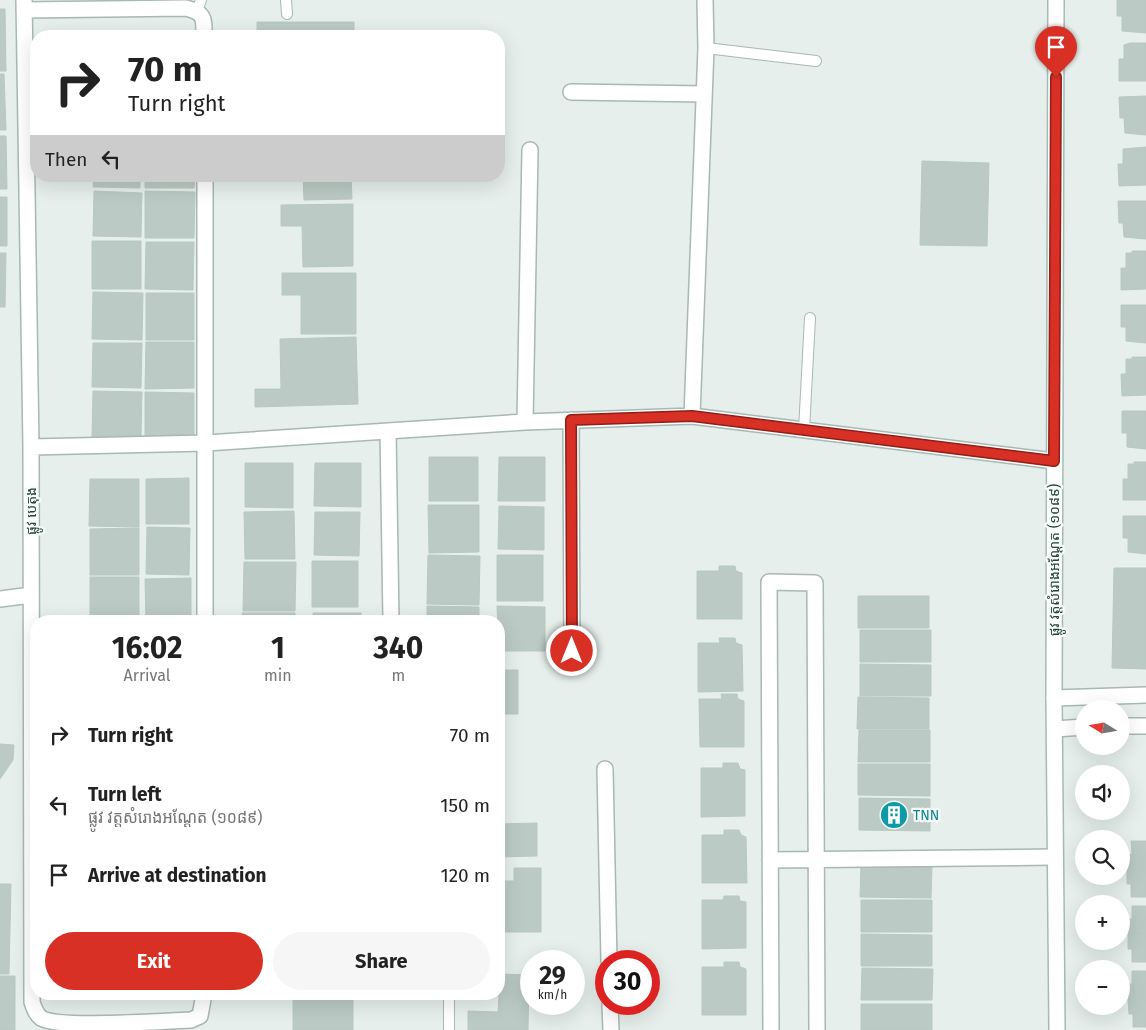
<!DOCTYPE html>
<html lang="en">
<head>
<meta charset="utf-8">
<style>
  body { margin:0; font-family:"Fira Sans","Noto Sans Khmer",sans-serif; background:#f6f6f6; color:#222; height:100vh; display:flex; flex-direction:column; font-size:19px; white-space:nowrap }
  * { box-sizing:border-box; margin:0 }
  p { font-size:16px; color:#767676 }
  .icon { flex:none; width:28px; height:28px; fill:none; stroke:currentColor; stroke-width:2; stroke-linecap:round; stroke-linejoin:round }
  .map { position:relative; flex:1; overflow:hidden }
  .side { position:absolute; left:30px; top:615px; width:475px; height:385px; display:flex; flex-direction:column; background:#fff; border-radius:20px; box-shadow:0 5px 20px #0002 }
  .side>* { flex:none }
  .guide { position:absolute; left:30px; top:30px; width:475px; height:152px; border-radius:20px; box-shadow:0 5px 20px #0002; background:#fff; color:#222; overflow:hidden }
  .needle { width:32px; rotate:281deg }
  .fabs { position:absolute; left:1075px; top:700px; display:grid; gap:10px }
  .fabs a { display:grid; place-items:center; width:55px; height:55px; border-radius:50%; background:#fff; box-shadow:0 5px 20px #0002; font-size:25px }
  .speed { position:absolute; left:520px; top:950px; display:flex; gap:10px; font-size:25px; font-weight:700; text-align:center }
  .speed>* { display:grid; place-content:center; width:65px; height:65px; border-radius:50%; background:#fff; box-shadow:0 5px 20px #0002; line-height:1 }
  .speed small { font-size:12px; font-weight:400 }
  .speed .limit { border:8px solid #d22; background:#fff; color:#111 }
  .pin { position:absolute; display:grid; place-items:center; width:42px; height:42px; color:#fff; margin:-51px -21px; border-radius:50% 50% 50% 0; rotate:-45deg; box-shadow:0 0 5px #0007 }
  .pin .icon { rotate:45deg }
  .me { position:absolute; width:55px; margin:-28px; rotate:0deg; stroke-linejoin:round; filter:drop-shadow(0 0 4px #0008) }
  .turn { display:flex; align-items:center; gap:18px; height:105px; padding:0 15px; font-size:22px }
  .turn .icon { width:65px; height:65px; stroke-width:2.5 }
  .turn b { display:block; font-size:35px; line-height:42px }
  .then { display:flex; align-items:center; height:48px; padding:0 15px; background:#0003; gap:10px; font-size:19px }
  .eta { display:flex; justify-content:space-evenly; align-items:center; height:85px; text-align:center }
  .eta b { font-size:30px; font-weight:700; line-height:35px }
  .action { display:flex; gap:10px; margin-top:auto; padding:10px 15px }
  .action a { flex:1; height:58px; border-radius:30px; background:#d93025; color:#fff; font-size:20px; font-weight:700; line-height:58px; text-align:center }
  .action a+a { background:#f6f6f6; color:#222 }
  ul { padding:0; list-style:none }
  li { display:flex; align-items:center; gap:15px; height:70px; padding:0 15px }
  li div { flex:1 }
  li b { display:block; font-size:19px }
  li em { font-style:normal }
  .map>svg:first-child { display:block }
  .building { fill:#bbcac4; stroke:#b8c9c2 }
  .lines { fill:none; stroke-linecap:round; stroke-linejoin:round }
  .service-casing { stroke:#a8b8b2; stroke-width:12 }
  .minor-casing { stroke:#a8b8b2; stroke-width:18 }
  .secondary-casing { stroke:#a4bbb3; stroke-width:18 }
  .service { stroke:#fff; stroke-width:10 }
  .minor { stroke:#fff; stroke-width:15 }
  .secondary { stroke:#fff; stroke-width:15 }
  .route-casing { stroke:#8d1f18; stroke-width:12 }
  .route { stroke:#d93025; stroke-width:9 }
  .labels { text-anchor:middle; stroke-width:4.5; stroke-linejoin:round; paint-order:stroke }
  .street-label { font-size:14px; fill:#24423a; stroke:#f7fbf9 }
  .culture-label { font-size:14px; fill:#0d838f; stroke:#f7fbf9; text-anchor:start }
</style>
</head>
<body>
<div class="map">
<svg width="1146" height="1030" viewBox="0 0 1146 1030">
  <rect width="100%" height="100%" fill="#e6efeb"/>
  <path class="building" d="M1117,0h29v33l-24,-2v-15h-5z
    M0,9h5l1,62h-6z
    M257,22h97v14h-97z
    M1130,43h16v38h-27v-22h5v-14z
    M0,74h4l2,56h-6z
    M1146,96v39l-21,-2 -1,-15h-4l-1,-21z
    M0,136h6l1,53h-7z
    M1146,147v38l-27,1 -1,-22h5v-15z
    M922,161l67,2 -2,83 -67,-1z
    M94,176h46v12l-47,-1z
    M145,176h50l-1,12h-49z
    M303,176h48l1,23 -48,1z
    M94,191l48,2 -1,44 -48,-1z
    M145,191l50,1 -1,46h-49z
    M0,197h7v49h-7z
    M1118,201h28v38l-22,-2 -1,-14h-4z
    M353,204v62l-50,1 -1,-41h-21v-21z
    M92,241h49v48h-49z
    M146,242h48l-1,48 -48,-1z
    M1132,251h14v38l-25,1v-22h5v-15h6z
    M0,253h6l-1,54h-5z
    M282,273h74v61h-55v-39h-19z
    M93,292l50,1 -1,47 -50,-1z
    M146,293h48v47h-48z
    M1121,305h25v38l-20,-2v-14h-5z
    M356,337l2,67 -103,3v-18h26l-1,-50z
    M146,342h48v46l-49,1z
    M93,343h49l-1,45 -49,-1z
    M1132,357h14v38l-24,1 -1,-22h5v-15h6z
    M93,391l49,1 -1,46 -49,-1z
    M145,392l49,1v43h-49z
    M1122,411h24v38l-19,-2v-14h-5z
    M429,457h49v44h-49z
    M499,457h46v44h-47z
    M1134,462h12v38h-23v-21h5v-15h6z
    M245,463h48v45l-48,-1z
    M315,463h46v44l-47,-1z
    M189,478v46h-43v-45z
    M90,479h49v48l-50,-1z
    M428,505h51v47l-50,1z
    M499,506l45,1v43l-46,-1z
    M294,511l1,48h-50l-1,-47z
    M315,512h45l-1,44 -45,-1z
    M1123,516h23v38l-18,-2v-14h-5z
    M147,527l43,1 -1,47 -43,-1z
    M139,528v47h-49v-46z
    M428,555l52,1 -1,49 -52,-1z
    M497,555h46v46h-46z
    M312,561h46v46h-46z
    M244,562h52l-1,49h-52z
    M719,566h16l1,5 6,2v46h-45v-48h22z
    M1114,568h32v101l-34,-1z
    M90,577h49v44h-49z
    M191,578v43h-45l-1,-42z
    M858,596h71v32h-71z
    M427,606l52,1v14h-52z
    M497,606l48,1v44h-46z
    M242,613h53v8h-53z
    M313,613h48v8h-48z
    M860,630h71v32h-71z
    M719,638h16l1,5 6,2 1,46 -45,1v-49h22z
    M860,664l71,1v31h-71z
    M499,670h19v44h-19z
    M721,694h16l1,5 6,2v46h-44l-1,-48h23z
    M858,697l71,1v31h-72z
    M859,730h71v32h-72z
    M0,744l14,1 -1,15 -13,19z
    M723,763h15l2,6 5,1v46l-44,1v-49h22z
    M858,764h72v32l-72,-1z
    M859,798l71,1v32l-71,-1z
    M537,823v33l-38,1v-33z
    M724,830h15l2,5 5,2 1,46h-45v-48h22z
    M1131,841h15v28h-19v-14l5,-1z
    M861,865l71,1 -1,32 -71,-1z
    M514,868h27v64h-42v-51h15z
    M1127,869h19v28h-15v-13h-4z
    M0,884h11l-2,90h-9z
    M724,896h15l1,5 6,1v46l-44,1v-49h21z
    M861,900h71v32h-71z
    M1132,906h14v27l-18,1v-15h4z
    M1146,933v29h-14v-13h-4v-15z
    M861,934l71,1v31h-71z
    M724,962h15l1,5 6,2v46h-44v-48h22z
    M862,968l71,1 -1,31h-71z
    M1132,971h14v28h-18v-15h4z
    M500,974l29,1 -1,55h-60v-19l30,1z
    M0,976h15v54h-15z
    M293,994l60,1v35h-60z
    M1128,999h18v28h-13v-13h-4z
    M861,1004h71v26h-71z"/>
  <g class="lines">
    <defs>
      <path id="service" d="M286,0l1,14
        M197,11l4,-11
        M706,48l110,13
        M804,430l6,-112
        M449,994v36"/>
      <path id="minor" d="M24,0l7,447 1,555c2,6 4,12 9,16 17,11 125,3 150,2l9,-4 4,-22
        M24,10l162,-2c19,5 18,10 18,28
        M571,92l133,2
        M205,176v445
        M692,416l14,-368 -1,-48
        M571,420l1,231
        M525,422l5,-272
        M388,431l3,190
        M31,447l175,-4 319,-21 167,-6 362,45
        M0,599l31,-4
        M1054,698l92,-3
        M1121,726h25
        M1055,729l29,-2
        M605,769l4,192
        M770,860l285,-3
        M610,1004l1,26
        M771,1030l-2,-448 46,1 2,447"/>
      <path id="secondary" d="M1056,0l-2,698 3,332"/>
    </defs>
    <use href="#service" class="service-casing"/>
    <use href="#minor" class="minor-casing"/>
    <use href="#secondary" class="secondary-casing"/>
    <use href="#service" class="service"/>
    <use href="#minor" class="minor"/>
    <use href="#secondary" class="secondary"/>
  </g>
  <g class="lines">
    <defs>
      <path id="route" d="M572,651l-1,-231 121,-4 362,45 2,-384"/>
    </defs>
    <use href="#route" class="route-casing"/>
    <use href="#route" class="route"/>
  </g>
  <defs>
    <symbol id="building-disc" viewBox="-11 -11 22 22"><circle r="9.5" fill="#0f9aa8" stroke="#f7fbf9"/><path d="M-4-6H4V6H1V3H-1V6H-4ZM-2.5-4.3h1.7v1.8h-1.7ZM.8-4.3h1.7v1.8H.8ZM-2.5-1h1.7V.8h-1.7ZM.8-1h1.7V.8H.8Z" fill="#fff"/></symbol>
  </defs>
  <g fill-rule="evenodd">
    <use href="#building-disc" x="878" y="799" width="32" height="32"/>
  </g>
  <g class="labels">
    <g class="street-label">
      <text transform="translate(31 511) rotate(-90)" y="5">ផ្លូវ បេតុង</text>
      <text transform="translate(1054 560) rotate(-90)" y="5">ផ្លូវ វត្តសំរោងអណ្ដែត (១០៨៩)</text>
    </g>
    <g class="culture-label">
      <text x="913" y="820">TNN</text>
    </g>
  </g>
</svg>
<div class="fabs">
<a><svg class="needle" viewBox="-14 -14 28 28"><path d="M0-13l5 13h-10z" fill="#e53935"/><path d="M0 13l5-13h-10z" fill="#767676"/></svg></a>
<a><svg class="icon" aria-label="sound" viewBox="0 0 24 24"><path d="M4 9h4l5-4v14l-5-4H4zM17 9q2 3 0 6"/></svg></a>
<a><svg class="icon" aria-label="search" viewBox="0 0 24 24"><circle cx="10" cy="10" r="6"/><path d="M15 15l6 6"/></svg></a>
<a>+</a>
<a>−</a>
</div>
<div class="speed"><div>29<small>km/h</small></div><div class="limit">30</div></div>
<div class="pin" style="left:1056px;top:77px;background:#d93025"><svg class="icon" aria-label="arrive" viewBox="0 0 24 24"><path d="M6 21V4h12l-3 4 3 4H6"/></svg></div>
<svg class="me" style="left:572px;top:651px" viewBox="-20 -20 40 40"><circle r="17" fill="#d93025" stroke="#fff" stroke-width="3"/><path d="M0-11L8 9 0 5-8 9z" fill="#fff"/></svg>
<div class="guide">
<div class="turn"><svg class="icon" aria-label="right" viewBox="0 0 24 24"><path d="M7 20v-9h11M14 6l5 5-5 5"/></svg><div><b>70 m</b>Turn right</div></div>
<div class="then">Then<svg class="icon" aria-label="left" viewBox="0 0 24 24"><path d="M17 20v-9H6M10 6l-5 5 5 5"/></svg></div>
</div>
<section class="side">
<div class="eta">
<div><b>16:02</b><p>Arrival</p></div>
<div><b>1</b><p>min</p></div>
<div><b>340</b><p>m</p></div>
</div>
<ul>
<li><svg class="icon" aria-label="right" viewBox="0 0 24 24"><path d="M7 20v-9h11M14 6l5 5-5 5"/></svg><div><b>Turn right</b></div><em>70 m</em></li>
<li><svg class="icon" aria-label="left" viewBox="0 0 24 24"><path d="M17 20v-9H6M10 6l-5 5 5 5"/></svg><div><b>Turn left</b><p>ផ្លូវ វត្តសំរោងអណ្ដែត (១០៨៩)</p></div><em>150 m</em></li>
<li><svg class="icon" aria-label="arrive" viewBox="0 0 24 24"><path d="M6 21V4h12l-3 4 3 4H6"/></svg><div><b>Arrive at destination</b></div><em>120 m</em></li>
</ul>
<div class="action"><a>Exit</a><a>Share</a></div>
</section>
</div>
</body>
</html>
